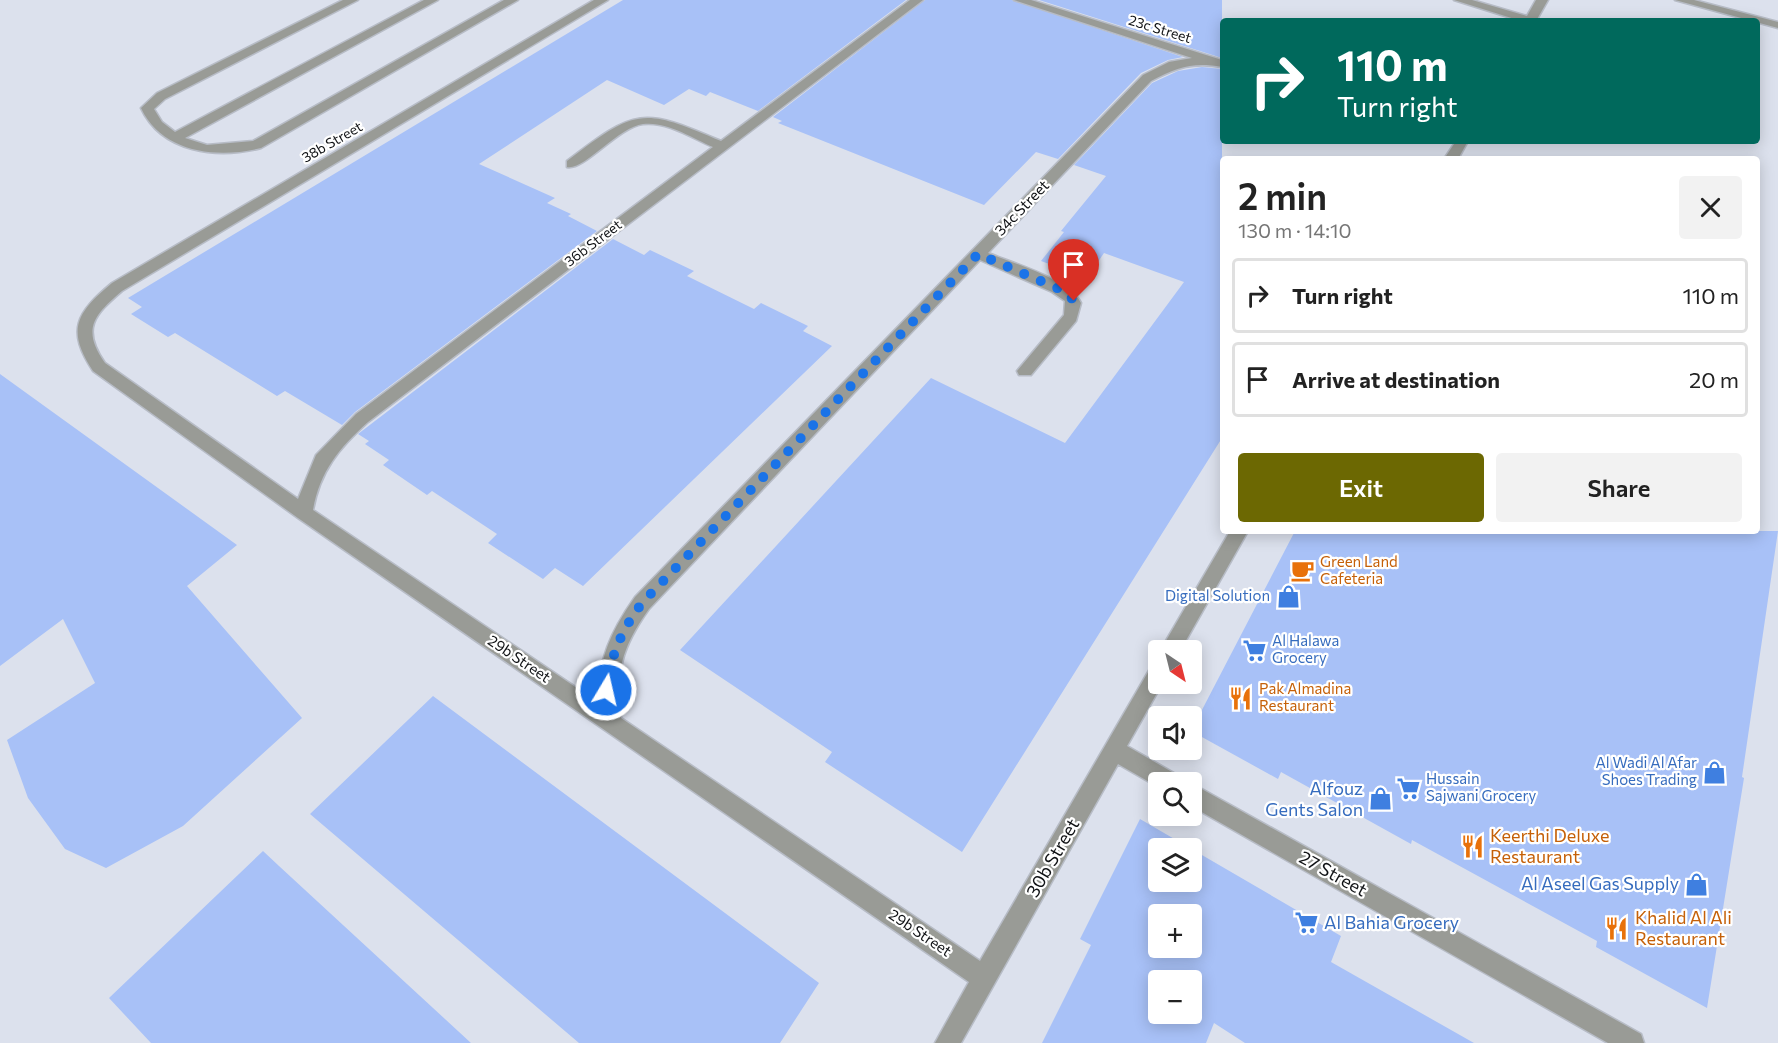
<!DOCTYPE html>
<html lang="en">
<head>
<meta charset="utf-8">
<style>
  body { margin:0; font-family:Commissioner,sans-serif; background:#f2f2f2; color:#222; height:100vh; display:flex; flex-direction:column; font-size:22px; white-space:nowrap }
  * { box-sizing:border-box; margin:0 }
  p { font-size:20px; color:#767676 }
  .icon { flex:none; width:33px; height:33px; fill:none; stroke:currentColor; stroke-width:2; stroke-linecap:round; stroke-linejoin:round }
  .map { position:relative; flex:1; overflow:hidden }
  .details { position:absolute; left:1220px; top:156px; width:540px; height:378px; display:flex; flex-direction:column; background:#fff; border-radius:6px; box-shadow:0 3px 15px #0003 }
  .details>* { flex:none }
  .top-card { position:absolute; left:1220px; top:18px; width:540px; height:126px; border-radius:6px; box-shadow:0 3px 15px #0003; background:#00695c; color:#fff; overflow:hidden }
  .needle { width:39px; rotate:145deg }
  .tools { position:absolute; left:1148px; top:640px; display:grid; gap:12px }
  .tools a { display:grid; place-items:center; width:54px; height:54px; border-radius:6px; background:#fff; box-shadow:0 3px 15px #0003; font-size:30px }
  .pin { position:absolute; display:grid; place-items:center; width:51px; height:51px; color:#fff; margin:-62px -26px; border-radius:50% 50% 50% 0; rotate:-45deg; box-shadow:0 0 6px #0007 }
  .pin .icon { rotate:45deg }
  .me { position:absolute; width:66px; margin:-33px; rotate:9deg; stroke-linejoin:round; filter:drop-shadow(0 0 4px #0008) }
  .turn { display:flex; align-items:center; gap:21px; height:126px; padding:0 18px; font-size:27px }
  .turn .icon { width:78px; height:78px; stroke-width:2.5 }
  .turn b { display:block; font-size:42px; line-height:51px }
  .round { display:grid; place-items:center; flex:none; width:63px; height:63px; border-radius:6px; background:#f2f2f2 }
  .summary { display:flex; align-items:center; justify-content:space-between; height:102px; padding:0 18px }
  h1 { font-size:36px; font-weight:600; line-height:45px }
  .cta { display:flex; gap:12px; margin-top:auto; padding:12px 18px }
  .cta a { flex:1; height:69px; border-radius:6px; background:#6c6802; color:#fff; font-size:24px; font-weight:600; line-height:69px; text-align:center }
  .cta a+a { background:#f2f2f2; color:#222 }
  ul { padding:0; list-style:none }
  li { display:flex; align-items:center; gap:18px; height:75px; margin:0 12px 9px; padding:0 6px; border:3px solid #e0e0e0; border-radius:6px }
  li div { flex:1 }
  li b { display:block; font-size:22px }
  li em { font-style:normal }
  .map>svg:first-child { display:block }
  .building { fill:#a8c1f7; fill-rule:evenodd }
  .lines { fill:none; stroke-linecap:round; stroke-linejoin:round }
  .minor-casing { stroke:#b7bcc6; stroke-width:3 }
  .minor { fill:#999b96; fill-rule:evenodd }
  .route { stroke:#1a73e8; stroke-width:10; stroke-dasharray:0 18 }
  .labels { text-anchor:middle; stroke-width:4.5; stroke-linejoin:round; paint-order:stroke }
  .far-street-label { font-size:14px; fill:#0f1114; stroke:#fff }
  .street-label { font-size:15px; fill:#0f1114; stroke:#fff }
  .food-label { font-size:15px; fill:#c56008; stroke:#fff; text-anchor:start }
  .shop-label { font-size:15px; fill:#366cbe; stroke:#fff; text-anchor:end }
  .near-shop-label { font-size:18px; fill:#366cbe; stroke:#fff; text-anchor:end }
  .near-food-label { font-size:18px; fill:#c56008; stroke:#fff; text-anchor:start }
  .near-street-label { font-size:18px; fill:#0f1114; stroke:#fff }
</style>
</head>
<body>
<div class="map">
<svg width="1778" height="1043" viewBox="0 0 1778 1043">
  <rect width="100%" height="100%" fill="#dce1ed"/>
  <path class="building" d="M623,0h283l-148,111 -48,-19 -4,4 -17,-7 -25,16 -57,-25 -128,84 76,34 -8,5 24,11 -3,2 29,15 -242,181 -13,13 -57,-34 -8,5 -102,-63 -7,4 -37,-23 11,-7 -14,-9z
    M925,0h87l171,57 -15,3 -27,13 -83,86 -22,-7 -52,53 -206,-82 4,-2 -9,-4z
    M1039,0h183v58z
    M1202,67l20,2v369l-260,414 -137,-90 7,-10 -152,-102 251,-272 134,65 119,-161 -80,-29 -17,25 -46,-17 23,-29 -3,-1 45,-55 -32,-11 78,-82 26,-12z
    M613,239l31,16 6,-5 44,21 -7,5 67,33 7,-6 47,23 -5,5 29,15 -249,240 -28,-18 -12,11 -55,-36 9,-9 -65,-43 -5,4 -44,-30 6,-5 -24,-16 4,-3 -11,-7z
    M0,374l237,171 -50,41 115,132 -119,108 -77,42 -41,-19 -37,-51 -21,-58 88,-57 -32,-64 -63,47z
    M1295,531h483l-36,246 2,1 -37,230 -111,-61 1,-6 -185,-101 -1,4 -130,-72 -3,7 -87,-48z
    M433,696l386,287 -39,60h-201l-269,-229z
    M1140,819l201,117 -10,26 143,81h-229l-31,-20 -8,20h-164l49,-98 -11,-6zM1158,849h33v33h-33zM1158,915h33v33h-33zM1158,981h33v33h-33z
    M263,851l16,15 192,177h-320l-42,-45z"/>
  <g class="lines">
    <defs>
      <path id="minor" d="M343,0h15l-193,99 -11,10 8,13 13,10 249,-132h14l-253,138 22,7 46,-4 251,-141h14l-257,148c-44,11 -99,5 -120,-40l16,-15z
        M594,0h14l-486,291c-28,24 -41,38 -17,72l193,136 18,-44 40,-41 357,-267c-21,-9 -46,-26 -70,-23 -25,3 -59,47 -76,43v-6c69,-53 75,-54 154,-20l189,-141h13l-555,422c-29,26 -48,49 -55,88l286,193c-2,-42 12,-72 36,-106l508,-522 26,-13 23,-4 -178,-58h17l191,60v7c-29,-5 -44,0 -71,14l-163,172c24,10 81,26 93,50l-5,18 -45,54h-12l-2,-4 47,-56 1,-14 -13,-9 -72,-32 -331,349c-27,38 -34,63 -28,109l359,243 171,-294 7,-3v20h4l-35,62 52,30 3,7h-24v4l-40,-23 -157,279h-26l34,-61 -671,-464 -205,-147c-27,-41 -17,-58 19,-88z
        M1454,0h18l55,16 9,-16h12l-12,21h-15z
        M1675,0h19l84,22v6z
        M1456,141h12l-10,18h-14z
        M1230,531h18l-68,120h-20z
        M1191,783l450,251 3,9h-36l-417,-237z"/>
    </defs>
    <use href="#minor" class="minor-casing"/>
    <use href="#minor" class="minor"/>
  </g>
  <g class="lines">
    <path class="route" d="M606,690c6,-37 14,-57 36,-87l336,-349 79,34 10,5 7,8"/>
  </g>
  <defs>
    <symbol id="cafe-bare" viewBox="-9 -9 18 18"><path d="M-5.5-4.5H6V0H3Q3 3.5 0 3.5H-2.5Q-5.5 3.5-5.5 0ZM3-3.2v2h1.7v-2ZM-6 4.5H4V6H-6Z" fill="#e8710a" stroke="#fff" stroke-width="2.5" paint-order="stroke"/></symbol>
    <symbol id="shop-bare" viewBox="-9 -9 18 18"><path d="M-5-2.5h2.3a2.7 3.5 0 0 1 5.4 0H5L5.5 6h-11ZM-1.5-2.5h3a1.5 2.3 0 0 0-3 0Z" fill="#3f7fe0" stroke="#fff" stroke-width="2.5" paint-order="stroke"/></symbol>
    <symbol id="supermarket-bare" viewBox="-9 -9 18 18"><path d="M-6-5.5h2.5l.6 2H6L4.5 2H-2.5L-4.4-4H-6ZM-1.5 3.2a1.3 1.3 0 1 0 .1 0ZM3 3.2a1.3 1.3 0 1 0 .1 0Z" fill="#3f7fe0" stroke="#fff" stroke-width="2.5" paint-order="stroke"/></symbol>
    <symbol id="restaurant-bare" viewBox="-9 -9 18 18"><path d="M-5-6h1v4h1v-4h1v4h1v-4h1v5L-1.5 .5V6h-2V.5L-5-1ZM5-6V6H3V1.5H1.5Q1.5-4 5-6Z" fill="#e8710a" stroke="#fff" stroke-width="2.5" paint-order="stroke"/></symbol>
  </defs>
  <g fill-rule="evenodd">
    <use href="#cafe-bare" x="1286" y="554" width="33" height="33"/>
    <use href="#shop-bare" x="1272" y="580" width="33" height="33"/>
    <use href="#supermarket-bare" x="1238" y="634" width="33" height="33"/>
    <use href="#restaurant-bare" x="1224" y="682" width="33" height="33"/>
    <use href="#shop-bare" x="1698" y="756" width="33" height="33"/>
    <use href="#supermarket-bare" x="1392" y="772" width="33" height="33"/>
    <use href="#shop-bare" x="1364" y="782" width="33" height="33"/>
    <use href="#restaurant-bare" x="1456" y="830" width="33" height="33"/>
    <use href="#shop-bare" x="1680" y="868" width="33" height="33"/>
    <use href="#supermarket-bare" x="1290" y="906" width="33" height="33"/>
    <use href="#restaurant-bare" x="1600" y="912" width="33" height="33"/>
  </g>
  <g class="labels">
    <g class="far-street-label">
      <text transform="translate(1160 29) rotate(17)" y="5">23c Street</text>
      <text transform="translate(332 142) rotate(-30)" y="5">38b Street</text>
      <text transform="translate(593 243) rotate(-37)" y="5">36b Street</text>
    </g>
    <g class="street-label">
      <text transform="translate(1022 208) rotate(-46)" y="5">34c Street</text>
      <text transform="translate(519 659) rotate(34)" y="5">29b Street</text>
      <text transform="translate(920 933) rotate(34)" y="5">29b Street</text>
    </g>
    <g class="food-label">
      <text x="1320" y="567">Green Land<tspan x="1320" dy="17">Cafeteria</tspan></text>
      <text x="1259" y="694">Pak Almadina<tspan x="1259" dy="17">Restaurant</tspan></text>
    </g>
    <g class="shop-label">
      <text x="1270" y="601">Digital Solution</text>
      <text x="1272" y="646" text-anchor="start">Al Halawa<tspan x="1272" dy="17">Grocery</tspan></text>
      <text x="1697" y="768">Al Wadi Al Afar<tspan x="1697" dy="17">Shoes Trading</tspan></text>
      <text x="1426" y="784" text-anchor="start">Hussain<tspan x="1426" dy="17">Sajwani Grocery</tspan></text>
    </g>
    <g class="near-shop-label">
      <text x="1363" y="795">Alfouz<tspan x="1363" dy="21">Gents Salon</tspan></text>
      <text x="1679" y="890">Al Aseel Gas Supply</text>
      <text x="1324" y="929" text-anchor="start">Al Bahia Grocery</text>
    </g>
    <g class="near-food-label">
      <text x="1490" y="842">Keerthi Deluxe<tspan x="1490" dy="21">Restaurant</tspan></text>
      <text x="1635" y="924">Khalid Al Ali<tspan x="1635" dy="21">Restaurant</tspan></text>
    </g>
    <g class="near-street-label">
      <text transform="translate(1053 858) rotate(-60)" y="6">30b Street</text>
      <text transform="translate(1333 874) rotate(29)" y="6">27 Street</text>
    </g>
  </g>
</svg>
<div class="tools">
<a><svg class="needle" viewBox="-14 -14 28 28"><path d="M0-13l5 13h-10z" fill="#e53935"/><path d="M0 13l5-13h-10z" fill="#767676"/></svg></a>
<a><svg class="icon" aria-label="sound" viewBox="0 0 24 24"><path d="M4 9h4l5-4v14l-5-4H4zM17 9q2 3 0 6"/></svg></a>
<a><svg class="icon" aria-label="search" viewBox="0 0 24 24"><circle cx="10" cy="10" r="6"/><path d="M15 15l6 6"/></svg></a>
<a><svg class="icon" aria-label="layers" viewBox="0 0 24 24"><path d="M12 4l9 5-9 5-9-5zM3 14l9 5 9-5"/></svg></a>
<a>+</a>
<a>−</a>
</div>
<div class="pin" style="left:1074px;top:301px;background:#d93025"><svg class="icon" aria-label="arrive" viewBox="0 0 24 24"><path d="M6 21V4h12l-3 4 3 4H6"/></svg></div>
<svg class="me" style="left:606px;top:690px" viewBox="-20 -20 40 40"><circle r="17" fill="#1a73e8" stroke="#fff" stroke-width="3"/><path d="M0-11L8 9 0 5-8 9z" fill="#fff"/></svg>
<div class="top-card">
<div class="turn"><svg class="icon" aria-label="right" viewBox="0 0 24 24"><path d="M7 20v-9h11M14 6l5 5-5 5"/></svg><div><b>110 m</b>Turn right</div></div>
</div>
<section class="details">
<div class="summary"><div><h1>2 min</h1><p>130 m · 14:10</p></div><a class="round"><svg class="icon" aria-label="close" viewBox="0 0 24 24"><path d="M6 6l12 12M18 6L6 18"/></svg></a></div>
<ul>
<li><svg class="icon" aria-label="right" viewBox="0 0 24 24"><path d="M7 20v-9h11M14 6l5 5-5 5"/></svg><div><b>Turn right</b></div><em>110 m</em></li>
<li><svg class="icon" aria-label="arrive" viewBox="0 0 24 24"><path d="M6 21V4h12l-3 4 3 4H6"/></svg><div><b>Arrive at destination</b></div><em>20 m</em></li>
</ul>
<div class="cta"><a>Exit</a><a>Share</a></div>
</section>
</div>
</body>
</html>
